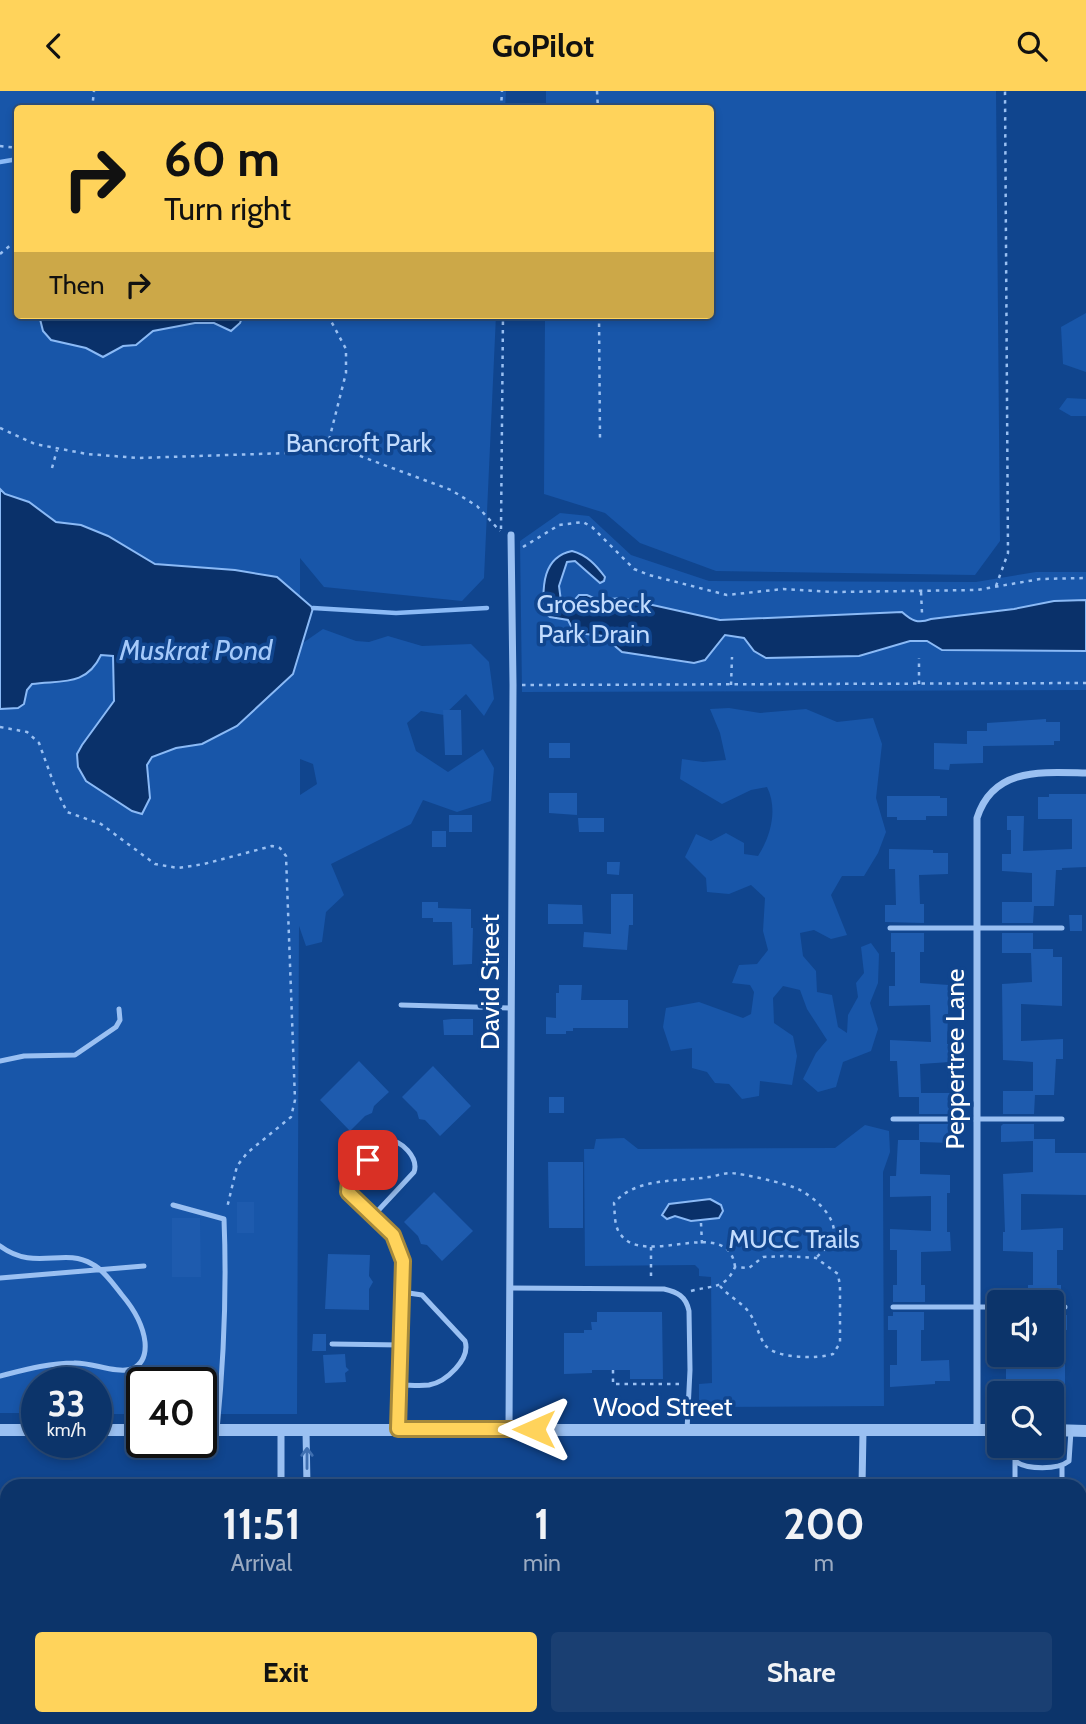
<!DOCTYPE html>
<html lang="en">
<head>
<meta charset="utf-8">
<style>
  body { margin:0; font-family:Cabin,sans-serif; background:#1a3f72; color:#f1f3f6; height:100vh; display:flex; flex-direction:column; font-size:26px; white-space:nowrap }
  * { box-sizing:border-box; margin:0 }
  p { font-size:23px; color:#9aaac1 }
  .icon { flex:none; width:38px; height:38px; fill:none; stroke:currentColor; stroke-width:2; stroke-linecap:round; stroke-linejoin:round }
  .map { position:relative; flex:1; overflow:hidden }
  .panel { position:absolute; left:0px; top:1388px; width:1087px; height:247px; display:flex; flex-direction:column; background:#0c346a; border-radius:21px 21px 0 0; box-shadow:0 4px 10px #0003,0 0 0 2px #2c4f7e }
  .panel>* { flex:none }
  .hud { position:absolute; left:14px; top:14px; width:700px; height:214px; border-radius:7px; box-shadow:0 4px 10px #0003,0 0 0 2px #2c4f7e; background:#ffd35b; color:#111; overflow:hidden }
  .buttons { position:absolute; left:987px; top:1199px; display:grid; gap:14px }
  .buttons a { display:grid; place-items:center; width:77px; height:77px; border-radius:7px; background:#0c346a; box-shadow:0 4px 10px #0003,0 0 0 2px #2c4f7e; font-size:35px }
  .speed { position:absolute; left:21px; top:1276px; display:flex; gap:14px; font-size:35px; font-weight:700; text-align:center }
  .speed>* { display:grid; place-content:center; width:91px; height:91px; border-radius:50%; background:#0c346a; box-shadow:0 4px 10px #0003,0 0 0 2px #2c4f7e; line-height:1 }
  .speed small { font-size:18px; font-weight:400 }
  .speed .limit { border:4px solid #111; border-radius:10px; background:#fff; color:#111 }
  .pin { position:absolute; display:grid; place-items:center; width:60px; height:60px; color:#fff; margin:-30px; border-radius:14px; box-shadow:0 4px 10px #0006 }
  .me { position:absolute; width:77px; margin:-38px; rotate:270deg; stroke-linejoin:round; filter:drop-shadow(0 0 5px #0008) }
  .turn { display:flex; align-items:center; gap:24px; height:147px; padding:0 35px; font-size:32px }
  .turn .icon { width:91px; height:91px; stroke-width:2.5 }
  .turn b { display:block; font-size:49px; line-height:60px }
  .then { display:flex; align-items:center; height:66px; padding:0 35px; background:#0003; gap:14px; font-size:26px }
  .eta { display:flex; justify-content:space-evenly; align-items:center; height:119px; text-align:center }
  .eta b { font-size:42px; font-weight:700; line-height:49px }
  .primary-button { display:flex; gap:14px; margin-top:auto; padding:14px 35px }
  .primary-button a { flex:1; height:80px; border-radius:7px; background:#ffd35b; color:#111; font-size:28px; font-weight:700; line-height:80px; text-align:center }
  .primary-button a+a { background:#1a3f72; color:#f1f3f6 }
  header { display:flex; justify-content:space-between; align-items:center; height:91px; padding:0 35px; background:#ffd35b; color:#111; font-size:32px; font-weight:700 }
  .map>svg:first-child { display:block }
  .green { fill:#1856a9; fill-rule:evenodd }
  .water { fill:#0a316a; stroke:#8bbaf6; stroke-width:2 }
  .lines { fill:none; stroke-linecap:round; stroke-linejoin:round }
  .stream { stroke:#8bbaf6; stroke-width:4.5 }
  .building { fill:#1e5bae }
  .path { stroke:#9ac0f2; stroke-width:2.5; stroke-dasharray:3.5 5; stroke-linecap:butt }
  .service { stroke:#9ac0f2; stroke-width:5 }
  .minor { stroke:#9ac0f2; stroke-width:7 }
  .tertiary { stroke:#9ac0f2; stroke-width:12 }
  .oneway { stroke:#4070b1 }
  .route-casing { stroke:#a6893b; stroke-width:18 }
  .route { stroke:#ffd35b; stroke-width:12 }
  .labels { text-anchor:middle; stroke-width:7; stroke-linejoin:round; paint-order:stroke }
  .park-label { font-size:26px; fill:#c1dbfd; stroke:#10458e }
  .street-label { font-size:26px; fill:#fff; stroke:#10458e }
  .water-label { font-size:28px; font-style:italic; fill:#a5cafa; stroke:#10458e }
</style>
</head>
<body>
<header><svg class="icon" aria-label="back" viewBox="0 0 24 24"><path d="M15 5l-7 7 7 7"/></svg>GoPilot<svg class="icon" aria-label="search" viewBox="0 0 24 24"><circle cx="10" cy="10" r="6"/><path d="M15 15l6 6"/></svg></header>
<div class="map">
<svg width="1086" height="1633" viewBox="0 0 1086 1633">
  <rect width="100%" height="100%" fill="#10458e"/>
  <path class="green" d="M0,0h506l-1,18h-487v206h478l-12,263 -22,23 -138,-14 -24,-29v87l23,-16 33,12 13,1 19,-6 34,10 49,-2 18,18 5,37 -10,17 -18,-22 -22,21 -23,-4 -14,12 9,28 32,21 35,-23 11,19 -3,33 -34,11 -34,-12 -12,24 -80,40 13,31 -18,17 -4,30 -16,4 -7,-20 -2,488h-96v-31h-59v31h-46v-31h-59v30h-37zM300,668l13,5 4,20 -17,11z
    M546,0h450l4,450 -25,34 -259,-4 -76,-28 -35,-30 -61,-19 1,-179h165v-206l-164,-1z
    M1086,222v59l-23,-8 -2,-37z
    M1067,307l19,1v17h-15l-12,-7z
    M560,422l29,3 42,39 78,26 267,1 60,-10h50v118l-564,2 -2,-151z
    M729,617l31,5 46,-4 31,13 36,-4 9,26 -6,54 10,34 -8,21 -14,23h-22l-11,19 16,40 -16,4 -17,-9 -14,3 3,23 13,15 1,21 15,3 6,32 9,6 1,-18 10,-18 -2,-14 8,-10 -3,-26 10,-4 8,11 -1,29 -8,20 8,26 -7,22 -28,11 -7,25 -18,5 -15,-13 13,-26 11,-13 -20,-31 -7,-19 -17,-4 -10,12 1,25 19,13 4,20 -5,29 -32,-4 -1,15 -17,3 -13,-15 -14,-1 -8,-11 -15,-4v-20l-21,3 -8,-24 3,-19 33,-6 44,16 8,-4 3,-22 -4,-7 -18,-2 7,-18 18,-1 11,-14 -5,-19 2,-33 -14,-13 -22,9 -22,-2 -1,-14 -21,-21 11,-23 15,7 15,-8 18,10v11l14,2c13,-20 20,-47 9,-69l-16,3 -29,14 -42,-25 2,-20 21,3 23,-2 -6,-27 -10,-24z
    M865,1034l24,6 1,21 -7,20 1,234 -185,1v-23l13,-1 -1,-106 -12,-1v-7l-4,-4 -110,1 -1,-117h10l2,-10 28,-1 14,11 197,-1z"/>
  <path class="water" d="M39,224h204l-3,8 -9,8 -17,-8h-19l-42,8 -17,14 -13,1 -20,11 -17,-9 -35,-8 -8,-9z
    M0,398l5,5 24,8 27,20 25,3 27,11 47,28 80,6 42,7 36,31 -20,66 -56,52 -35,18 -26,4 -24,9 -5,8 3,33 -8,16 -10,-3 -46,-30 -8,-14 -1,-13 5,-9 32,-44 -1,-45 -12,-1c-15,32 -40,25 -69,29l-5,6 -3,14 -6,4 -18,1z
    M572,460c15,4 24,14 33,26l-1,4 -4,2 -25,-22 -8,1 -8,24 2,15 10,3 8,-9h8l11,5 23,-2 99,22 182,-8c10,9 16,12 29,7l83,-10 40,-8 32,-1v51l-144,-1 -15,-9h-17l-51,15 -93,2 -12,-7 -10,-13 -19,-3 -20,25 -11,3 -72,-11 -19,-16 -17,-2 -14,-6 -4,-8 -18,-3 -6,-5c-2,-26 -1,-55 28,-61z
    M710,1108l11,6 2,6 -4,7 -28,3 -16,-5 -8,3 -5,-4 7,-11z"/>
  <g class="lines">
    <path class="stream" d="M142,15l2,3
      M0,71l18,-3
      M313,517l83,5 91,-5"/>
  </g>
  <path class="building" d="M443,619h18l1,45h-17z
    M1046,628v3h14v19h-6v4l-71,1v17l-33,1 -1,6 -15,-1v-26l33,1v-13h20v-8z
    M549,652h21v15h-21z
    M549,702h28v22l-28,-2z
    M1049,703h37v73l-24,1v2h-6l-2,36h-20l-1,17h-31v-21h30v-29l-30,-2v-17h9v-24h-4v-14h17l-1,35 49,-2v-30h-34v-22h11z
    M887,705h53v2h7v18h-21v4h-29v-3h-10z
    M449,724h23v17h-23z
    M578,727h26v14h-25z
    M432,740h14v16h-14z
    M889,758l44,1v3h15v21l-29,1 1,29h4v19l-39,-1v-17h11l-1,-36h-6z
    M607,771h13l-1,13 -12,-1z
    M611,803h22v31h-4l-2,25 -44,-3 1,-15 27,2z
    M422,811h16v6l33,1v19h2l-1,36 -19,1 -1,-43h-19v-4h-11z
    M548,813l34,1 1,19h-35z
    M1069,824h13v16h-12z
    M891,842h33v19h-4v31l29,2 -2,59h3v18l-30,2 1,29h29v21h-31v-17h-20l-2,-36h-7v-21l41,2 -1,-37 -41,1v-20h6v-34h-4z
    M1002,842h31v16h20v8h9v49l-41,-2v37l42,-2v20h-7l-2,36h-19l-1,19h-31v-23h30v-29l-30,-2 -1,-76 30,-2 -1,-29h-29z
    M559,894h23l-1,15h47v28h-55v3h-7v3h-20v-17l10,1v-25h3z
    M452,928h21v16h-29l-1,-15z
    M359,970l30,31 -15,14 -2,7 -7,3 -15,15 -30,-31z
    M433,975l38,40 -31,30 -15,-16 -6,-1 -2,-7 -15,-15z
    M549,1006h15v16h-15z
    M919,1033h31l2,3 -1,16 -31,-1v32l30,1v18h-3v39h3l1,19 -30,1v33h4v17h-32v-17h4v-35h-7v-21l41,2v-35l-41,1v-21h6l2,-36h21z
    M1003,1033h31v15h21v14h31v42l-65,-1v36l42,-2v22h-6v35h4v16h-33v-16h5v-33l-30,-1v-19h2l-2,-58 30,-2v-31l-32,1v-16z
    M548,1071h35v66h-34z
    M434,1101l39,39 -31,30 -15,-16 -6,-1 -3,-8 -14,-14z
    M237,1111h17v31h-17z
    M172,1127h28l1,59h-29z
    M328,1163l42,1 -1,21 4,6 -4,7v21l-44,-1z
    M597,1221h65l1,67h-33v-9h-38v3l-28,1v-41h20v-3h8l-1,-8h6z
    M893,1221h31v18h-3v31l28,-1 1,21h-15v3l-45,3v-22h7v-35h-9v-14h5z
    M1052,1224h15v15h-15z
    M313,1243h13v17h-14z
    M345,1263l1,13 3,3 -4,3 1,9 -21,1 -2,-28z
    M1034,1264h24v9h7v22l-44,-1v-4h-15v-20l28,-1z"/>
  <g class="lines">
    <path class="path" d="M597,0l1,18
      M92,18l2,-18
      M501,18l1,-18
      M0,55l18,2
      M0,163l18,-15
      M599,224l1,123
      M0,337l35,16 52,10 52,4 178,-6 11,-8 18,-71v-24l-15,-28 -7,-6
      M328,353l123,46 26,16 23,25
      M52,377l5,-18
      M501,438l2,-214
      M523,456l36,-22 24,-3 9,5 42,42 15,6 78,20 56,-6 52,3 142,-2 63,-11 46,-1
      M996,495l12,-33 -3,-462
      M921,501l1,21
      M919,593v-26
      M522,594l564,-2
      M731,594l1,-28
      M0,636l27,5 12,11 16,44 12,25 34,12 54,40 23,4 26,-4 68,-18 8,2 6,8 9,244 -4,17 -44,36 -10,13 -10,42
      M701,1132l1,21
      M651,1156v31
      M735,1176c-6,-53 -90,1 -114,-32 -7,-8 -6,-21 -7,-32 22,-26 64,-21 95,-26 7,-1 15,-4 21,-4 11,0 58,11 68,16 16,8 41,29 35,49 -3,7 -12,14 -17,20
      M691,1200c21,-6 34,-1 44,-24l14,1 14,-11 23,-1 30,2 22,16 2,12v57l-7,11c-16,5 -57,5 -68,-9 -7,-10 -9,-24 -17,-34 -8,-10 -20,-15 -28,-25
      M613,1279v14h66
      M0,1621l7,-1
      M633,1628l10,5"/>
    <path class="service" d="M890,837h172
      M401,914l110,3
      M0,970l24,-5 51,-1 41,-28 4,-7 -1,-11
      M893,1028h169
      M173,1114l51,14c3,73 0,139 -7,211
      M374,1124l40,-43c5,-14 -13,-33 -27,-32l-38,40 -1,12 45,44 10,25 -5,168
      M0,1155c35,26 63,1 92,18 12,6 22,21 30,31 11,13 21,30 23,47 1,11 -2,22 -13,27 -16,5 -41,-7 -58,-6 -25,0 -50,7 -74,13
      M0,1187l144,-12
      M510,1197l154,1c13,3 22,7 25,22l1,59 -3,60
      M893,1216h106
      M1052,1216h13
      M332,1253l69,1
      M400,1294c9,0 20,1 29,0 17,-3 42,-26 36,-44l-43,-46 -20,-3
      M1015,1354v16c12,9 43,9 54,0l2,-30
      M1015,1370v25
      M1062,1376v19"/>
    <path class="minor" d="M509,1338l4,-744 -2,-150
      M306,1339l1,56
      M977,1339v-612c16,-51 65,-46 109,-45
      M281,1340v55
      M862,1395l1,-55
      M0,1602l7,-1
      M666,1628l7,5
      M928,1628l4,5
      M189,1633v-5
      M399,1633v-5
      M830,1633l8,-5"/>
    <path class="tertiary" d="M0,1339h37
      M96,1339h46
      M201,1339h798
      M1052,1339l34,1"/>
  </g>
  <defs><path id="oneway-shaft" d="M-6 0H5M1.5-3L5.5 0L1.5 3" fill="none" stroke-width="1.6" stroke-linecap="round" stroke-linejoin="round" transform="scale(1.75)"/></defs>
  <use class="oneway" href="#oneway-shaft" transform="translate(307 1367) rotate(-90)"/>
  <g class="lines">
    <defs>
      <path id="route" d="M368,1069l-19,20 -1,12 45,43 10,26 -5,168h136"/>
    </defs>
    <use href="#route" class="route-casing"/>
    <use href="#route" class="route"/>
  </g>
  <g class="labels">
    <g class="park-label">
      <text x="359" y="361">Bancroft Park</text>
      <text x="594" y="522">Groesbeck<tspan x="594" dy="30">Park Drain</tspan></text>
      <text x="794" y="1157">MUCC Trails</text>
    </g>
    <g class="street-label">
      <text transform="translate(490 891) rotate(-90)" y="9">David Street</text>
      <text transform="translate(955 968) rotate(-90)" y="9">Peppertree Lane</text>
      <text x="663" y="1325">Wood Street</text>
    </g>
    <g class="water-label">
      <text x="196" y="569">Muskrat Pond</text>
    </g>
  </g>
</svg>
<div class="buttons">
<a><svg class="icon" aria-label="sound" viewBox="0 0 24 24"><path d="M4 9h4l5-4v14l-5-4H4zM17 9q2 3 0 6"/></svg></a>
<a><svg class="icon" aria-label="search" viewBox="0 0 24 24"><circle cx="10" cy="10" r="6"/><path d="M15 15l6 6"/></svg></a>
</div>
<div class="speed"><div>33<small>km/h</small></div><div class="limit">40</div></div>
<div class="pin" style="left:368px;top:1069px;background:#d93025"><svg class="icon" aria-label="arrive" viewBox="0 0 24 24"><path d="M6 21V4h12l-3 4 3 4H6"/></svg></div>
<svg class="me" style="left:534px;top:1338px" viewBox="-20 -20 40 40"><path d="M0-17L14 15 0 8-14 15z" fill="#ffd35b" stroke="#fff" stroke-width="4"/></svg>
<div class="hud">
<div class="turn"><svg class="icon" aria-label="right" viewBox="0 0 24 24"><path d="M7 20v-9h11M14 6l5 5-5 5"/></svg><div><b>60 m</b>Turn right</div></div>
<div class="then">Then<svg class="icon" aria-label="right" viewBox="0 0 24 24"><path d="M7 20v-9h11M14 6l5 5-5 5"/></svg></div>
</div>
<section class="panel">
<div class="eta">
<div><b>11:51</b><p>Arrival</p></div>
<div><b>1</b><p>min</p></div>
<div><b>200</b><p>m</p></div>
</div>
<div class="primary-button"><a>Exit</a><a>Share</a></div>
</section>
</div>
</body>
</html>
